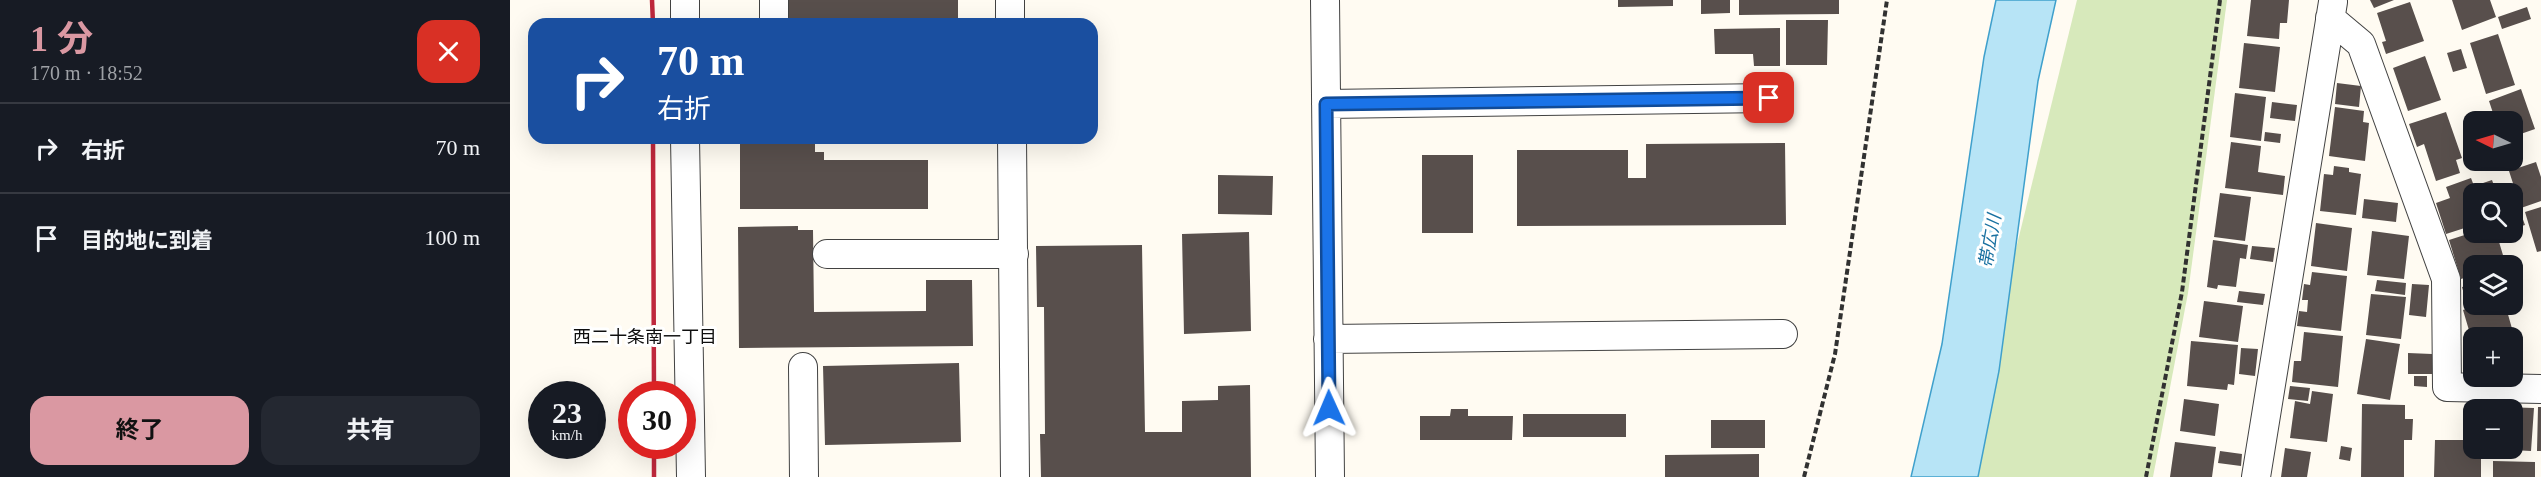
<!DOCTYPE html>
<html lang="ja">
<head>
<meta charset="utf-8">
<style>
  body { margin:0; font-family:"Times New Roman","Noto Sans JP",serif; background:#242831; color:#f1f3f6; height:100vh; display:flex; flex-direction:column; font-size:22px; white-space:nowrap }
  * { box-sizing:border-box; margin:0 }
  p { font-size:20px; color:#9ea1a6 }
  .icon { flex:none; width:33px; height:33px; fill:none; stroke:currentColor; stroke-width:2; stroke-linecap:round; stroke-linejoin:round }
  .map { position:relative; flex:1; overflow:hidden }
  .drawer { display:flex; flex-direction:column; background:#171b24; width:510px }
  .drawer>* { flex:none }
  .banner { position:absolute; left:18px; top:18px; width:570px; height:126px; border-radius:18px; box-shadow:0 6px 24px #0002; background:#1a4fa0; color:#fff; overflow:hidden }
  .needle { width:39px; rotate:275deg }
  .tools { position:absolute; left:1953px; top:111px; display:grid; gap:12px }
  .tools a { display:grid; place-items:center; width:60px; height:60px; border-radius:12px; background:#171b24; box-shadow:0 6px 24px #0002; font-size:30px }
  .speed { position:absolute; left:18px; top:381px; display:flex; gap:12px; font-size:30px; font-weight:700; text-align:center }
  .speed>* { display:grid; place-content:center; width:78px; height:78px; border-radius:50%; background:#171b24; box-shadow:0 6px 24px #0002; line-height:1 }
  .speed small { font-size:15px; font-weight:400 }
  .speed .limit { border:9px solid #d22; background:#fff; color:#111 }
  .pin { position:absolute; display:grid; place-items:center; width:51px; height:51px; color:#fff; margin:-26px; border-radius:12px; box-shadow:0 3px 9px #0006 }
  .me { position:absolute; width:66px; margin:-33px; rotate:359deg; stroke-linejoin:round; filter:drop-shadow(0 0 4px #0008) }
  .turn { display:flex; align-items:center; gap:21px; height:126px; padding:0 30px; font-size:27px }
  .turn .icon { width:78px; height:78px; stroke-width:2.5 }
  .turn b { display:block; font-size:42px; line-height:51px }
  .round { display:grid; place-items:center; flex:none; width:63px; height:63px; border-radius:18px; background:#242831 }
  .head { display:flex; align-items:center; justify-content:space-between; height:102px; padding:0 30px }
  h1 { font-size:36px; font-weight:700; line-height:45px; color:#da98a2 }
  .action { display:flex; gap:12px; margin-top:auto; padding:12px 30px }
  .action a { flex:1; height:69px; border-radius:18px; background:#da98a2; color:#111; font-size:24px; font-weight:700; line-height:69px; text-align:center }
  .action a+a { background:#242831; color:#f1f3f6 }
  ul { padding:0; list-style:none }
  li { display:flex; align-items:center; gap:18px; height:90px; padding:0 30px; border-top:2px solid #363941 }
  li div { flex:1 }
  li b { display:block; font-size:22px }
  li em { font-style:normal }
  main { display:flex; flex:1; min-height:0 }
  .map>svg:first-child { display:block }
  .green { fill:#d7e9bb }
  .water { fill:#b7e4f6; stroke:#3fa0cc; stroke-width:1.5 }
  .building { fill:#584f4c }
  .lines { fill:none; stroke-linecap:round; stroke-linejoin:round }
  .minor-casing { stroke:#424242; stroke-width:30 }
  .path { stroke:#313131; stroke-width:4; stroke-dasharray:6 3; stroke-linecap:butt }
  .minor { stroke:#fff; stroke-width:28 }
  .rail { stroke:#bf283c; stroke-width:4.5 }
  .route-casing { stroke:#114b97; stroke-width:15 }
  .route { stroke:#1a73e8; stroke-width:10 }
  .labels { text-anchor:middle; stroke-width:6; stroke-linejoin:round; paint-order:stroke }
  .water-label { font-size:18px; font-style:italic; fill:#1971a1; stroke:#fff }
  .neighbourhood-label { font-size:18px; fill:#0f0f0f; stroke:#fff }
</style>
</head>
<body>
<main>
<section class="drawer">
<div class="head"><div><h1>1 分</h1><p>170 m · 18:52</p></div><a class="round" style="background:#d93025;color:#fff"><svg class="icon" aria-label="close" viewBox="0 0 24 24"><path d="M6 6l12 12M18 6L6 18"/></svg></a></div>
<ul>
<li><svg class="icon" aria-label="right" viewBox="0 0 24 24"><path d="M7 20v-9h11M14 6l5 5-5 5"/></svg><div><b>右折</b></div><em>70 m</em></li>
<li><svg class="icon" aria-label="arrive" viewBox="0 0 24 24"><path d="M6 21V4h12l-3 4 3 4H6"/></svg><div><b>目的地に到着</b></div><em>100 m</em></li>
</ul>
<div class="action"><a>終了</a><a>共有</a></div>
</section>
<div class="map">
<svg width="2031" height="477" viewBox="0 0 2031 477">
  <rect width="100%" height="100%" fill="#fffbf2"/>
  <path class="green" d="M1567,0h150l-39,293 -35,184h-193z"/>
  <path class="water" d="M1486,0h60l-18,81 -39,290 -21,106h-67l31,-133 42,-287z"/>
  <path class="building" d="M274,0h174v24h-175z
    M1108,0h55v6l-55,1z
    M1191,0h29v13l-29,1z
    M1229,0h100v14l-100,1z
    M1741,0h38l-2,23h-7l-1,16 -32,-3z
    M1860,0h24l-20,8z
    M1942,0h38l6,17 -34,13z
    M1900,2l14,39 -38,13 -4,-12 4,-1 -9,-28z
    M2017,7l4,12 -29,10 -4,-12z
    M1276,20h42l-1,45h-41z
    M1270,28v38h-26l-1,-12h-38l-1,-25z
    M1988,34l17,51 -29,9 -16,-51z
    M1734,43l36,4 -5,45 -36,-4z
    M1951,49l6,19 -14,4 -6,-19z
    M1915,56l16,44 -33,11 -15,-43z
    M1827,83l24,3 -2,21 -24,-3z
    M2011,89l14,40 -23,8v-15h-16l-7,-21z
    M1725,93l31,4 -5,44 -31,-4z
    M1762,102l25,3 -2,16 -25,-3z
    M1825,107l29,4 -1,11 6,1 -4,38 -36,-5z
    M1936,112l16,46 -6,2 4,13 -24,8 -12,-37 -7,3 -8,-23z
    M1755,132l16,2 -1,9 -16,-2z
    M230,138h75v14h9v8h104v49h-188z
    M1721,142l30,4 -3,26 27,4 -2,19 -58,-7z
    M1275,143l1,82 -269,1v-76h111v28h18v-34z
    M912,155h51v78h-51z
    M2026,162l5,15v24l-20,7 -12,-37z
    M1824,166l15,2v4l12,2 -5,41 -36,-4 4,-37 9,1z
    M708,175l55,1 -1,39 -54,-1z
    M1961,178l3,8 18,-6 5,14h-23v31l-28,9 -10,-31 14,-5 -4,-11z
    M1710,193l31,4 -6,44 -31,-4z
    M1854,199l34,4 -2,19 -34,-4z
    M2031,207v44l-4,1 -12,-40z
    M2011,214l4,11 -13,4v-13z
    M1806,223l36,5 -5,43 -36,-5z
    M288,226v4h15l1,82 112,-1v-31h46l1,66 -234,2 -1,-121z
    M1862,231l37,5 -5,43 -37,-4z
    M739,232l2,99 -67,3 -2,-100z
    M1964,232h22l10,33 -32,1v9l-13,4 -12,-39z
    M1703,240l35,5 -2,14 -6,-1 -4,29 -18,-2 -1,4 -10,-2z
    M632,245l3,187h37v-31l36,-1v-14l32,-1 1,92h-210l-1,-43h5l-1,-127h-7l-1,-61z
    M1742,246l23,2 -2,14 -23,-3z
    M1802,272l35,4 -6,55 -44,-5 2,-15 8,1 1,-12h-6l2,-16 6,1z
    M1867,280l29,3 -1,12 -30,-4z
    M1902,284l17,1 -3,32 -17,-2z
    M1964,284v20h31l10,35 -39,-1v-3l-5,2 -8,-27 5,-2 -6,-21z
    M1729,291l26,3 -2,11 -26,-3z
    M1861,294l35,3 -5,42 -35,-4z
    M1694,301l39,5 -5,36 -39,-5z
    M1794,332l39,4 -5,51 -46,-5 2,-21h7z
    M1856,339l34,5 -10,56 -33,-6z
    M1681,341l47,4 -4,40 -6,-1 -1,6 -40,-4z
    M1731,348l17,1 -3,27 -16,-2z
    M1898,353l24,1v20h-24z
    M449,363l2,79 -136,3 -2,-79z
    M1904,376h13v11l-13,-1z
    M1780,386l20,2 -2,13 -20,-2z
    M1802,391l21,3 -6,48 -37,-4 5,-37 15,3z
    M1674,399l35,5 -4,32 -35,-5z
    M1852,404l43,1v14h8l-1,21h-8v37h-43z
    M1992,407l32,1 -3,43 -19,-1v-40h-10z
    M2028,407h3v44h-4z
    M941,409h17v7h45l-1,24h-92v-24h30z
    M1013,414h103v23h-103z
    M1201,420h54v28h-54z
    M1925,440h39v8h7v29h-47z
    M1665,442l41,5 -4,30h-42z
    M1831,446l11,2 -2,13 -11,-2z
    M1775,448l26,4 -4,25h-26z
    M1710,451l22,3 -1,12 -23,-3z
    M1249,454v23h-94v-22z
    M1983,461l42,1v15h-42z"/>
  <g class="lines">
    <defs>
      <path id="minor" d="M175,0v24
        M264,0v24
        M500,0v24
        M815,0l5,477
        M1820,18l31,26 85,235 1,108 94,2
        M816,104l443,-6
        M175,138l6,339
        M502,138l3,339
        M317,254h187
        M818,339l455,-5
        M293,367l1,110
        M1746,477l77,-475"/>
    </defs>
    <use href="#minor" class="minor-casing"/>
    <path class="path" d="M1294,477l31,-123 52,-354
      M1636,477l36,-185 38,-292"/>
    <use href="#minor" class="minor"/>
    <path class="rail" d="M142,0l1,24
      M143,138l1,256
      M144,446v31"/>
  </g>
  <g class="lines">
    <defs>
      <path id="route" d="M819,408l-3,-304 443,-6"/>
    </defs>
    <use href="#route" class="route-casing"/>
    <use href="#route" class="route"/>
  </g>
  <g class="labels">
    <g class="water-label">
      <text transform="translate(1480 241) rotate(-80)" y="6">帯広川</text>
    </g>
    <g class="neighbourhood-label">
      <text x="135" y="343">西二十条南一丁目</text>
    </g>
  </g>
</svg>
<div class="tools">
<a><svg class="needle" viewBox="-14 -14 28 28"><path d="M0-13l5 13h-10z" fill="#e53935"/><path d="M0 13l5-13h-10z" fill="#9ea1a6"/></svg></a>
<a><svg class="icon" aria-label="search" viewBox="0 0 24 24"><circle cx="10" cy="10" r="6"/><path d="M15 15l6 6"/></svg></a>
<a><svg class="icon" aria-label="layers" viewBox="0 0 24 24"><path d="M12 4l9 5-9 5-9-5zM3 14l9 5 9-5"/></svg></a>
<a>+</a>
<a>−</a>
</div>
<div class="speed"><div>23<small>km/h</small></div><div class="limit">30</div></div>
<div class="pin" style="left:1259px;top:98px;background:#d93025"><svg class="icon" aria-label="arrive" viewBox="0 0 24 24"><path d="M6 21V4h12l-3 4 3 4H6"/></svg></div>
<svg class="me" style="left:819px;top:408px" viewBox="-20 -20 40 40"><path d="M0-17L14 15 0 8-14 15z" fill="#1a73e8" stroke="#fff" stroke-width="4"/></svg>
<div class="banner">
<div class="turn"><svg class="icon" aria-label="right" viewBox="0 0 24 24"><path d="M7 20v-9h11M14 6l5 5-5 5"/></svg><div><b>70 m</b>右折</div></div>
</div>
</div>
</main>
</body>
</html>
